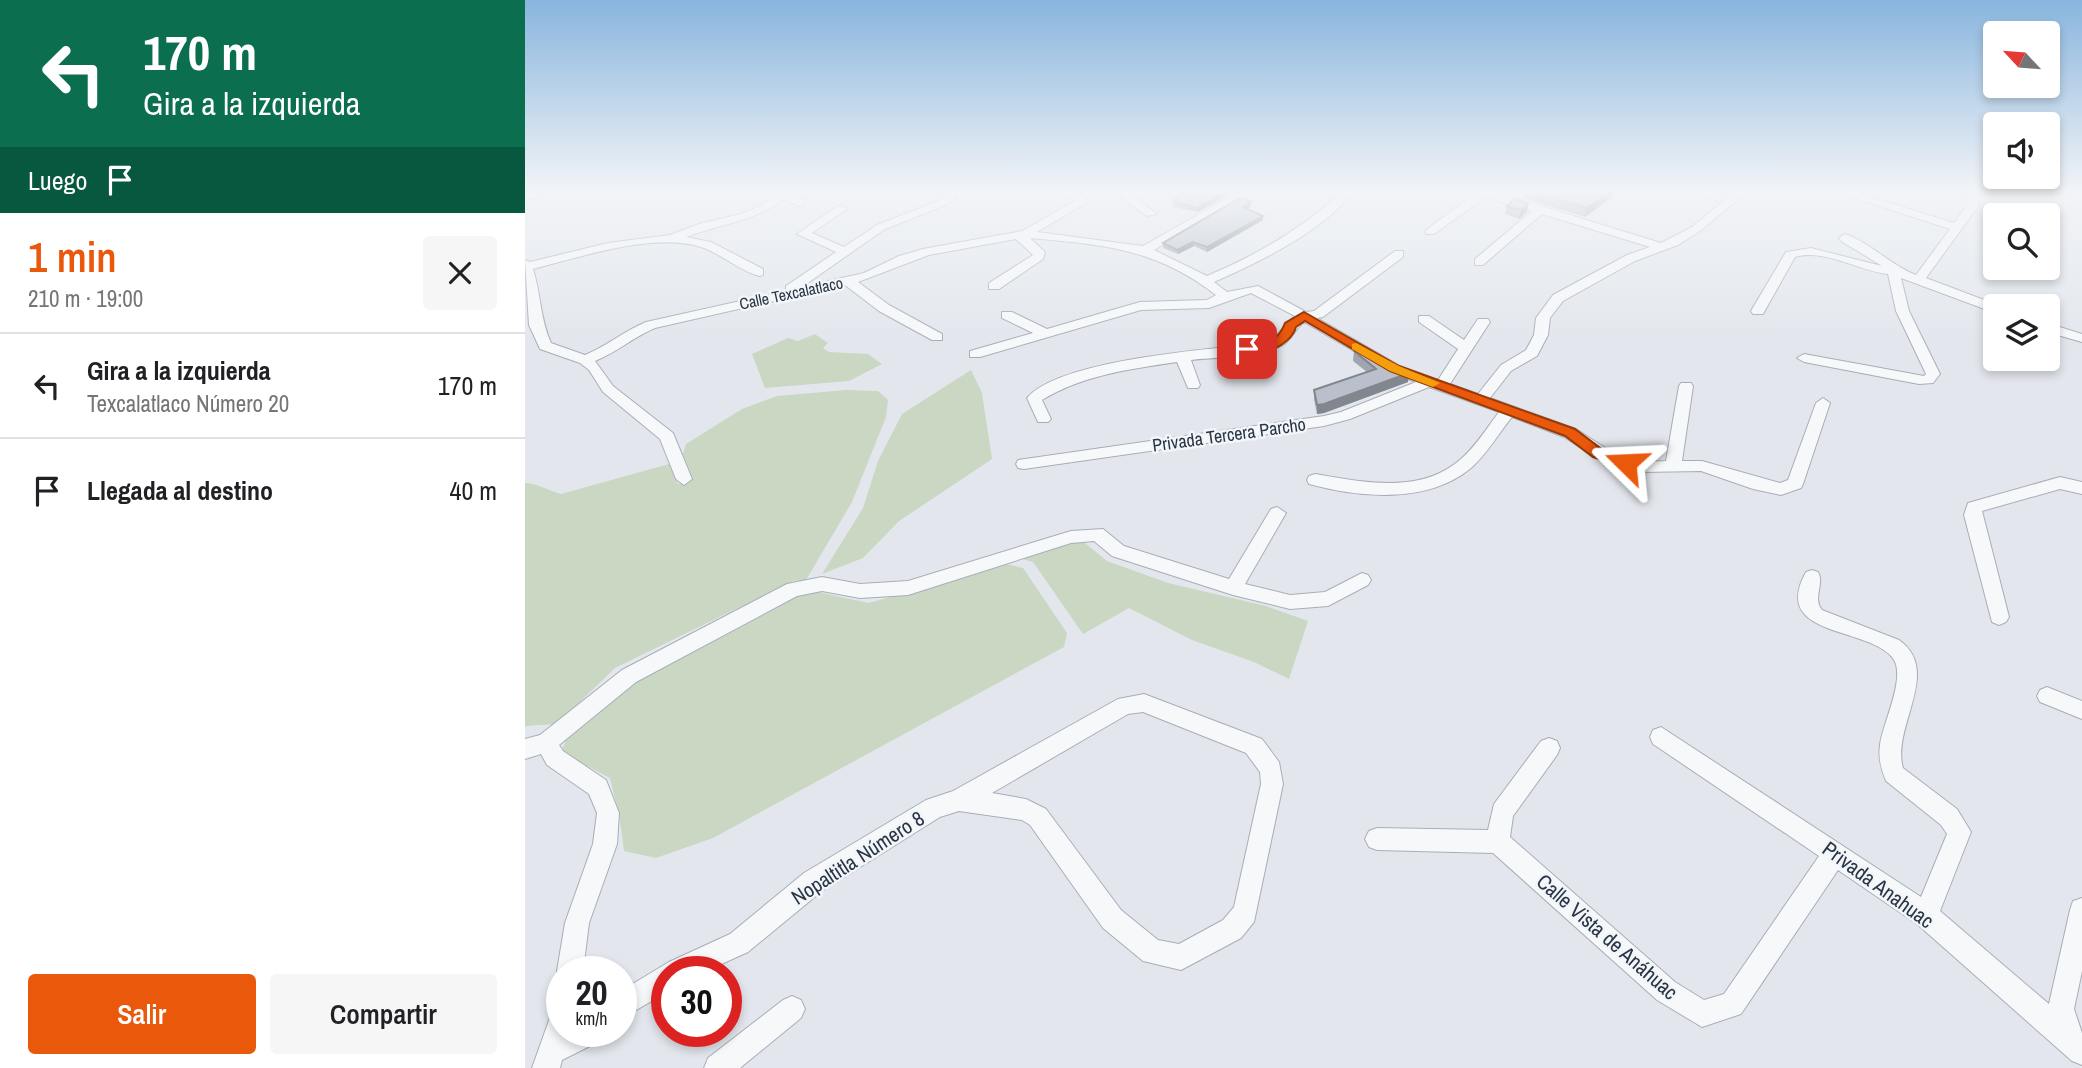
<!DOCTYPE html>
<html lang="es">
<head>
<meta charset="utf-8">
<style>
  body { margin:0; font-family:"Archivo Narrow",sans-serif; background:#f6f6f6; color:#202124; height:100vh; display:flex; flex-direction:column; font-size:26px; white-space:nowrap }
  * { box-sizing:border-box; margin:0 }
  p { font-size:23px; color:#757577 }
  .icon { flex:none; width:38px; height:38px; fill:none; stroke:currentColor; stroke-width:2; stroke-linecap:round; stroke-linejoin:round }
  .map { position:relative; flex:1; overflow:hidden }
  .details { display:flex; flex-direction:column; background:#fff; width:525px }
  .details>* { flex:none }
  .banner { background:#0b6e4f; color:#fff; overflow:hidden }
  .needle { width:46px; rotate:296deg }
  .controls { position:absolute; left:1458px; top:21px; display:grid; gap:14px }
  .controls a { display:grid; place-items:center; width:77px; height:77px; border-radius:7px; background:#fff; box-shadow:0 4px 10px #0003; font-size:35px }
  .speed { position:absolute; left:21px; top:956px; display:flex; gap:14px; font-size:35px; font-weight:700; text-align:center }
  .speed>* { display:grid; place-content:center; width:91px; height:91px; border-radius:50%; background:#fff; box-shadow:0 4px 10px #0003; line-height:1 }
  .speed small { font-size:18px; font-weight:400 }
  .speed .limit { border:10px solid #d22; background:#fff; color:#111 }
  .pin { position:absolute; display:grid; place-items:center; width:60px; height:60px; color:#fff; margin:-30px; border-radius:14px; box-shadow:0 4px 10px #0006 }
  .me { position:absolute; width:77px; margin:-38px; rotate:291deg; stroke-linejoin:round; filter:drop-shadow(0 0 5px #0008) }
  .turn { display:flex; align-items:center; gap:24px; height:147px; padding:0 28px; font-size:32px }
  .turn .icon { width:91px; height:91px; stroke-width:2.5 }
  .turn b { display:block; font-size:49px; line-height:60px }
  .then { display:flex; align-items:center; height:66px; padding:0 28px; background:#0003; gap:14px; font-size:26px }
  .round { display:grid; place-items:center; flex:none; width:74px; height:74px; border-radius:7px; background:#f6f6f6 }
  .overview { display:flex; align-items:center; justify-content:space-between; height:119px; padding:0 28px }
  h1 { font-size:42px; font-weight:600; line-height:52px; color:#ea580c }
  .primary-button { display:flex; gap:14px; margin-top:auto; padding:14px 28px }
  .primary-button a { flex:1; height:80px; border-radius:7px; background:#ea580c; color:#fff; font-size:28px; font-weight:600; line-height:80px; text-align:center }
  .primary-button a+a { background:#f6f6f6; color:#202124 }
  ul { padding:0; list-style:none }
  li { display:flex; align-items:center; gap:21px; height:105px; padding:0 28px; border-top:2px solid #e0e0e0 }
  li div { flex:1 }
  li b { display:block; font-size:26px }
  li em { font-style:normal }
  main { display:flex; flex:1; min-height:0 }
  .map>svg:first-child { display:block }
  .green { fill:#c9d7c3 }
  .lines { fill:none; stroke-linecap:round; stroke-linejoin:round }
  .street-casing { stroke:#a7aeb8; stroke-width:2 }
  .secondary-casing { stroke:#a7aeb8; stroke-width:3 }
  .street { fill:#f6f8fa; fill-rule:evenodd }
  .secondary { fill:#fff; fill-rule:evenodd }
  .wall { fill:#a0a5af }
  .shaded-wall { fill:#82868e }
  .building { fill:#bac0cb; stroke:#82868e; stroke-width:2 }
  .route { fill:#ea580c; stroke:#983908; stroke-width:2 }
  .slow { fill:#f59e0b }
  .labels { text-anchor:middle; stroke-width:5; stroke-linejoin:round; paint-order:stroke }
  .far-street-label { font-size:16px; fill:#293547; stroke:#f3f6f9 }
  .street-label { font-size:18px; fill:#293547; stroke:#f3f6f9 }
  .near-street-label { font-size:21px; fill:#293547; stroke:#f3f6f9 }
</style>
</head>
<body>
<main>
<section class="details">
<div class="banner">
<div class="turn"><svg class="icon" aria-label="left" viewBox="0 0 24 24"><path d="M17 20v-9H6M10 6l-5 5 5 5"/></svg><div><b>170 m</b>Gira a la izquierda</div></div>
<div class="then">Luego<svg class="icon" aria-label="arrive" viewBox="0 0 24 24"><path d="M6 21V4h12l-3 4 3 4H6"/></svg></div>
</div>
<div class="overview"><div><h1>1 min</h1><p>210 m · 19:00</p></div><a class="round"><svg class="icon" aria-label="close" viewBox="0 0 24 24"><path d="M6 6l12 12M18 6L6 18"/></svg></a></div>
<ul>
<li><svg class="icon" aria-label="left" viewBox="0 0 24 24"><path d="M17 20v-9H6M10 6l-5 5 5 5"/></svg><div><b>Gira a la izquierda</b><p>Texcalatlaco Número 20</p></div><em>170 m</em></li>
<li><svg class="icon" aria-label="arrive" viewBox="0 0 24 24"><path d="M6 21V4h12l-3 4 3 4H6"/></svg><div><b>Llegada al destino</b></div><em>40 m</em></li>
</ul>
<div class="primary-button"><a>Salir</a><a>Compartir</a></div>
</section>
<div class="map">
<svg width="1557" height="1068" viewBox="0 0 1557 1068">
  <rect width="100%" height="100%" fill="#e3e7ed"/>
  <path class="green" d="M290,334l13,9 -5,5 6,4 39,2 14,10 -33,17 -84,7 -13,-34 36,-16 10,3z
    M446,370l11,23 10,66 -93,62 -36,37 -41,16 41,-66 15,-47 24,-47z
    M321,390l32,1 10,9 -2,17 -34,85 -46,78 -13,1 -178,87 -58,56 -32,2v-243c12,0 24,8 36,11l108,-30 9,20 15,-6 -10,-24 3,-10 56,-35 35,-13z
    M545,540l15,3 22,18 61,22 98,23 42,15 -19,58 -35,-17 -62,-22 -63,-32 -46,26 -50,-72 -17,-5z
    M481,564l17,4 44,65 -3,14 -351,191 -57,20 -32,-7 -4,-31 -10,-42 -49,-26 8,-19 51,-47 159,-86 34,-9 56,12z"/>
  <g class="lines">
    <defs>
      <path id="street" d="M418,191h11l3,6 -11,8 -61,24 -83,58 62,-14 35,-17 24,-7 99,-18 53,-30 -11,-10h12l13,10 -52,31 106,14 97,-55h13l-99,59 53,26c50,-21 96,-48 136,-85h12c-36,42 -91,69 -141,91l13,10 31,-6 48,26 8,-1 81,-60h8v6l-80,60 -6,1 83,48 38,14 20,-31 -39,-27v-6h10l35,24 14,-21h10l2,3 -40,62 28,10 23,-29 25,-15 8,-15 2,-17 17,-23 74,-40 23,-8 -108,-33 -59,51h-8v-6l57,-48 -46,-14 -52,37h-8v-4l50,-37 -1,-2h17l169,52 31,-16 44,-36h12l-48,40 -22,14 -43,16 -72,40 -13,17 -2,17 -11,21 -26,15 -21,27 86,31 40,26 25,7 25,-1 13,-75 2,-3h10l2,3 -11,75h20l78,22 8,-3 28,-77 7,-5 7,5 -27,81 -2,4 -20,7 -28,-6 -52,-18 -60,1 -36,-9 -41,-26 -52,-20c-14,17 -25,37 -41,51 -43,36 -111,30 -162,16l-2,-4 2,-4 6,-2c49,8 105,21 146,-15 15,-13 26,-31 38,-47l-70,-25 -79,32 -26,7 -300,43 -6,-1 -2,-4 2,-4 306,-44 17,-4 75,-30 -26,-10 -86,-50c-9,7 -12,17 -21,23 -20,13 -68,12 -92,15l9,25 -2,3h-10l-11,-26c-47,7 -94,13 -135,38l9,19 -3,3h-10l-11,-24c33,-39 186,-49 239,-55 14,-7 17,-18 29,-27l-44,-23 -42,15 -68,2 -161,47h-10v-6l63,-18 -31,-15v-6h10l35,17 93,-27 67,-2 9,-5c-61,-47 -112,-50 -186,-57l15,14 -2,7 -44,30h-10v-6l44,-28 -17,-16 -87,16 -71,27 31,23 53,29v6h-10l-53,-29 -34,-26 -190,43c-22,9 -37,24 -60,33l18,25 60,47 19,46 -8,6 -8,-6 -16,-40 -57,-47 -14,-22 -9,-7 -40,-14 -11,-24 -4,-65 5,2 78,-19 62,-8 29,-11 42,-10 20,-8 20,-14 18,4 7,7 -6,3 -17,-7c-28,23 -64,25 -97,38l25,5 52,27v6l-4,1c-21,-6 -37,-22 -58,-29 -48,-15 -120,10 -168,22 8,25 7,50 18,74l34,12c22,-9 39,-24 61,-33l140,-31v-5l50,-34 -39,-18 41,-28 10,2 -36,25 32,14 33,-22 61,-24 7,-5z
        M507,191h14l-10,5 -4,-1z
        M588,191h12l32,23 -10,2z
        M1160,191h20l21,7 -6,3z
        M1309,191h17l103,32 13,-18 1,-14h10l1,14 -53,73 74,28h-5v6l-5,-1 -89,-33 8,33 31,63 -7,9 -14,1 -115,-22 -7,-4 7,-4 120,22 2,-2 -30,-63 -8,-37c-29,-3 -65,-26 -93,-17l-32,57h-10l-2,-3 35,-59 25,-4 71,18 -41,-25 -2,-3 6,-4c26,9 45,31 71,41l34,-46z
        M1522,323l35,11v8l-35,-10z
        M1535,477l22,5v12l-22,-5 -78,22 27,106 -3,5 -7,3 -7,-3 -28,-107 4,-12z
        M752,507l9,6 -41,71 45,11 35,-3 37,-19 6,2 3,5 -3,5 -40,21 -38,3 -57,-14 -121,-39 -18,-15 -23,2 -163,52 -48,3 -38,-7 -25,5 -161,86 -77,63 4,6 43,29 13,33 -2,31 -28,79 -6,48h-21l-1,9 -4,-9 8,-48 28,-79 4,-31 -8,-19 -42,-29 -6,-11 -16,5v-20l15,-4 82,-65 165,-86 35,-7 38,7 48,-3 163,-50 32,-2 21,17 105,33 42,-70z
        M1287,570l6,2c7,12 -6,25 4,38l77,30c44,31 -8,87 4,128l54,41 14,23 -31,79 109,93 21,-94 3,-9 9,-3v73l-8,38 8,24v32l-10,-4 -155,-137 -79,-54 -97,144 -39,13 -45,-27 -164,-147 -116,-3 -8,-3 -4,-8 4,-8 8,-3 111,2 6,-26 47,-63 8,-3 8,3 3,7 -3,7 -44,61 -3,21 165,145 29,18 20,-6 95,-138 -166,-112 -3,-7 3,-7 8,-3 260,170 26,-63 -6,-9 -55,-44c-5,-12 -8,-23 -6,-36 2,-21 28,-70 12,-88 -27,-31 -122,-20 -86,-85z
        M1522,687l35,14v18l-42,-17 -3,-6 3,-6z
        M619,694l118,45 17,23 4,22 -29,138 -13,16 -60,32 -38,-9 -40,-33 -73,-103 -8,-5 -63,-9 -19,6 -118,74 -74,61 -42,19h-39v21l-46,27v-28l48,-29 61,-28 74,-61 122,-73 27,-9 165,-92zM618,712l103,41 14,19 1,12 -27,123 -11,13 -44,24 -21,-4 -37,-30 -75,-101 -20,-10 -34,-6 136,-79z
        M267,996l9,4 4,9 -4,9 -61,50h-36l4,-10 75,-58z
        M37,1005v26h41l-3,10 -38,19 -2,8h-28l21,-59z"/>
      <path id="secondary" d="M0,191h24l-24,10z"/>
    </defs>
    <use href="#street" class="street-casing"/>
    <use href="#secondary" class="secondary-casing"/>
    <use href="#street" class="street"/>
    <use href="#secondary" class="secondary"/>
  </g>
  <path class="wall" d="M709,191l-36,21 -25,-5v-5z
    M999,191h90l-2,6 -27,20 -62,-19z
    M726,201v5l-4,2 16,12 -56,32 -13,-6 -16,8 -15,-6v-5z
    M1003,204l-1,8 -8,7 -14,-5 2,-8z
    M829,351l54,31 -84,31 -7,1 -3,-15v-9l53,-18 -14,-11z"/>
  <path class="shaded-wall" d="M702,191h7l-36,21 -1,-4z
    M1086,191h3l-2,6 -27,20 2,-9z
    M726,201v5l-7,5 -1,-4z
    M1003,204l-1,8 -8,7 2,-9z
    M738,216v4l-56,32v-5z
    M668,242l1,4 -16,8 -1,-4z
    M884,373l-1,9 -84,31 -7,1v-9z"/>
  <path class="building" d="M658,191h44l-30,17 -24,-6z
    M1005,191h81l-24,17z
    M715,198l11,3 -8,6 20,9 -56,31 -14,-5 -16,8 -14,-7z
    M989,199l14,5 -7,6 -14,-4z
    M832,346l52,27 -85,31 -7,1 -3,-15 62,-21 -22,-18z"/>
  <linearGradient id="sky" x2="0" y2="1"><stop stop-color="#89b5de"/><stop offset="0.56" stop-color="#f2f4f7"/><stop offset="1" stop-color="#f2f4f7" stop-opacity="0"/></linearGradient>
  <rect width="1557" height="341" fill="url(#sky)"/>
  <path class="route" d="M779,312l95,54 176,63 28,21 28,10 2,3 -7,5 -33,-11 -28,-21 -175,-65 -85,-50 -9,6c-5,19 -39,34 -55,22 18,-13 33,2 44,-26z"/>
  <path class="slow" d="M831,343l43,23 41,17 -7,4 -43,-16 -38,-22v-5z"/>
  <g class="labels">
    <g class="far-street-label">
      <text transform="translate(266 293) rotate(-12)" y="6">Calle Texcalatlaco</text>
    </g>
    <g class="street-label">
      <text transform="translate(704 435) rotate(-8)" y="6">Privada Tercera Parcho</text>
    </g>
    <g class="near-street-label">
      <text transform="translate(333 858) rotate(-33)" y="7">Nopaltitla Número 8</text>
      <text transform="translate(1353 885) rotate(36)" y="7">Privada Anahuac</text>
      <text transform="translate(1082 937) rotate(41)" y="7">Calle Vista de Anáhuac</text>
    </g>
  </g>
</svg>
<div class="controls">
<a><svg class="needle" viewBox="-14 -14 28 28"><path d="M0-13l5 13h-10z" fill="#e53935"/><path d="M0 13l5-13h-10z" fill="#757577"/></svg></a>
<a><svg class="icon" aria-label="sound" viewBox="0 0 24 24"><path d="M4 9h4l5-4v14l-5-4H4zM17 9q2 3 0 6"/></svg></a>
<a><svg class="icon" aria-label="search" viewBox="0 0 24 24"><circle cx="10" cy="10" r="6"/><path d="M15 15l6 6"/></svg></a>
<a><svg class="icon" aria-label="layers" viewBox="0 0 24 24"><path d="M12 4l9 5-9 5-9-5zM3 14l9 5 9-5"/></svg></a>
</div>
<div class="speed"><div>20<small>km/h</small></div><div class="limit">30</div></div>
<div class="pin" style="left:722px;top:349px;background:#d93025"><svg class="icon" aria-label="arrive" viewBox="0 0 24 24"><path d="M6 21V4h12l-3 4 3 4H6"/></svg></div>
<svg class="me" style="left:1101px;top:463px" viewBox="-20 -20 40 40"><path d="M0-17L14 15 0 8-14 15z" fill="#ea580c" stroke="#fff" stroke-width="4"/></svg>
</div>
</main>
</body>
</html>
